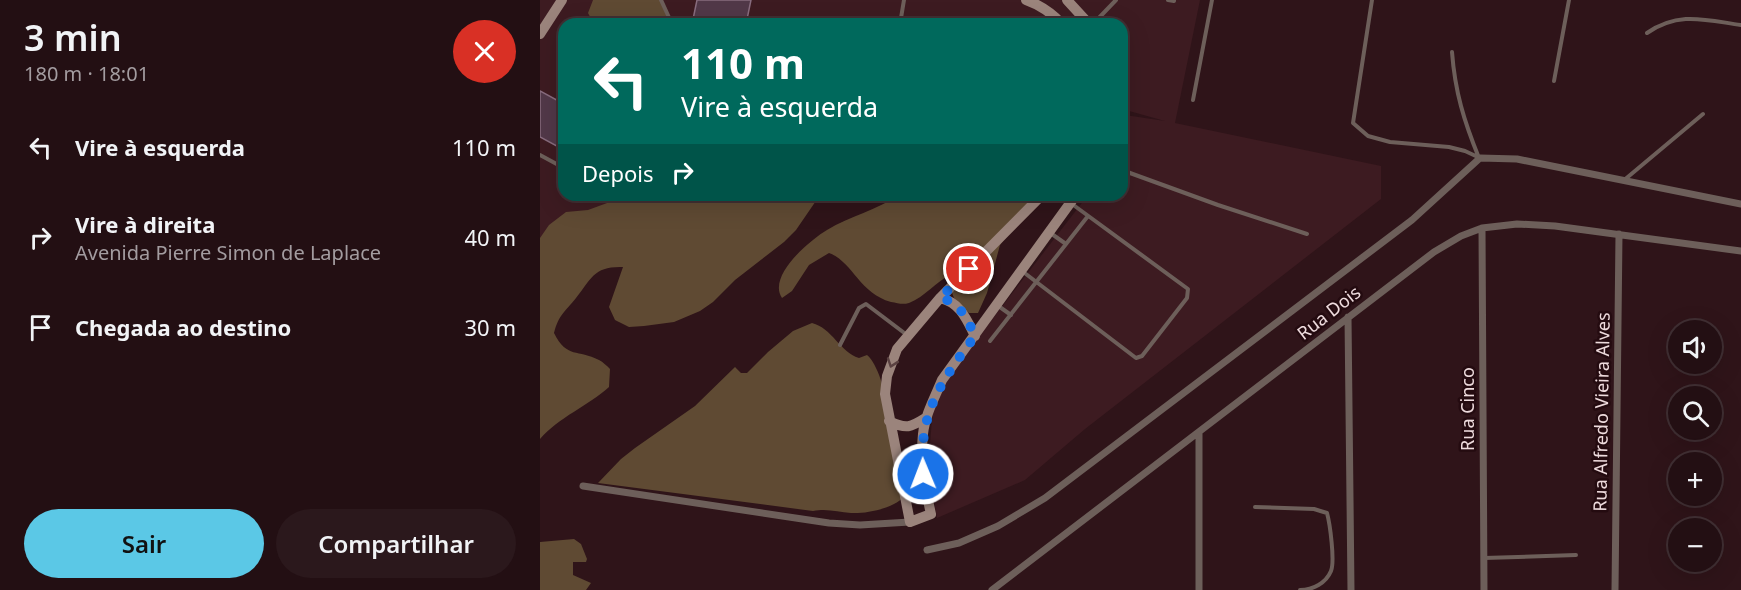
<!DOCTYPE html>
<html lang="pt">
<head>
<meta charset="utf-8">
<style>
  body { margin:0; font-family:"Noto Sans",sans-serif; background:#2b181c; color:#f1f3f6; height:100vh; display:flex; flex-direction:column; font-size:22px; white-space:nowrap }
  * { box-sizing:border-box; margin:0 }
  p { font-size:20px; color:#a39ca0 }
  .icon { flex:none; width:33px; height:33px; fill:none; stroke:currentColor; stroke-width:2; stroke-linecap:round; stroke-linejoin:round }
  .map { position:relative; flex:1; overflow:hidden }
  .panel { display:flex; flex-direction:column; background:#230f13; width:540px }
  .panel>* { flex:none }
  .top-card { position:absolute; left:18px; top:18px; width:570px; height:183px; border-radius:18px; box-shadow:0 6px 24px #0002,0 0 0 2px #402f33; background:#00695c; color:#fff; overflow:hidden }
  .tools { position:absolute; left:1128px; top:320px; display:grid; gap:12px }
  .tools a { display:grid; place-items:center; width:54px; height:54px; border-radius:50%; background:#230f13; box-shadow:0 6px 24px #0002,0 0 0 2px #402f33; font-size:30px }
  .pin { position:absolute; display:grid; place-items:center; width:51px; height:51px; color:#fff; margin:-26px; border:3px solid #fff; border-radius:50%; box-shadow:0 2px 6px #0007 }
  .me { position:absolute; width:66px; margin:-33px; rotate:359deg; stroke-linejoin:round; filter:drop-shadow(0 0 4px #0008) }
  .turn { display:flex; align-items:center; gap:21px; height:126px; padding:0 24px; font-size:27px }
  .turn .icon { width:78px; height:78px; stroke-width:2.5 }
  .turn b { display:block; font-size:42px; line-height:51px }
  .then { display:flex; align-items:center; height:57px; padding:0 24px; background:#0003; gap:12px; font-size:22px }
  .round { display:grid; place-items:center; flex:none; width:63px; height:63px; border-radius:32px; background:#2b181c }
  .headline { display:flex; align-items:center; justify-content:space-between; height:102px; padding:0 24px }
  h1 { font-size:36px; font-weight:600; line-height:45px }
  .cta { display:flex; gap:12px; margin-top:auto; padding:12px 24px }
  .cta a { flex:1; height:69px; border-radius:36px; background:#5bc8e6; color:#111; font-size:24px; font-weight:600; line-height:69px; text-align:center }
  .cta a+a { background:#2b181c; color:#f1f3f6 }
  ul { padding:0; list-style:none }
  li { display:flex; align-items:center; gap:18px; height:90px; padding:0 24px }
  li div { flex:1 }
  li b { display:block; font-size:22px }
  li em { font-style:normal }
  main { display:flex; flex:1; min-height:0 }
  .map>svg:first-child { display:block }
  .built { fill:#3d1b21 }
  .forest { fill:#5f4a33 }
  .building { fill:#513848; stroke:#886c7e; stroke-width:1.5 }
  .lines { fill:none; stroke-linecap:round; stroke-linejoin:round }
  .lane { stroke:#6d5f5a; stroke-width:4 }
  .street { stroke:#6d5f5a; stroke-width:7 }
  .secondary { stroke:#9b847c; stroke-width:10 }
  .oneway { stroke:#5a4141 }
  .route { stroke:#1a73e8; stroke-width:10; stroke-dasharray:0 18 }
  .labels { text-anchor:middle; stroke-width:5; stroke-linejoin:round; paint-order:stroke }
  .street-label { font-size:18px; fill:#eedbdd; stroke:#240b10 }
</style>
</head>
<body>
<main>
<section class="panel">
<div class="headline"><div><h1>3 min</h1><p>180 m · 18:01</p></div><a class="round" style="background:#d93025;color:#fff"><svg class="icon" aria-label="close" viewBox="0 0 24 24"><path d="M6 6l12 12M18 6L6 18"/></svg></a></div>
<ul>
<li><svg class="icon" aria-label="left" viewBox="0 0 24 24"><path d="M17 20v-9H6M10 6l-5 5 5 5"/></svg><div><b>Vire à esquerda</b></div><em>110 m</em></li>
<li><svg class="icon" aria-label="right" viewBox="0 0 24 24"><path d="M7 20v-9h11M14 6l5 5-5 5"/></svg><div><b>Vire à direita</b><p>Avenida Pierre Simon de Laplace</p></div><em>40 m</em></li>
<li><svg class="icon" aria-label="arrive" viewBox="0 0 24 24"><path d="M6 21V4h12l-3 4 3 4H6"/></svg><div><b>Chegada ao destino</b></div><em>30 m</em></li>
</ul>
<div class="cta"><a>Sair</a><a>Compartilhar</a></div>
</section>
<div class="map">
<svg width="1201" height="590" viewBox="0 0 1201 590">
  <rect width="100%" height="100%" fill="#2f1419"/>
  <path class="built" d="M0,0h660l-25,123 206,43v33l-296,230 -60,51 -88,38 -9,-50 5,-61 10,-24 145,-188h34v-67l3,-13 40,6 -43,-12v-85h-558v171h55l-79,103z"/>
  <path class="forest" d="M53,0h67l10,24h-76l-6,-11z
    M89,195h191l-24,35 -12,12 -49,38 -22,22 -13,9 -26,11 -30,4 -15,1 -14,-7 -6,-13 14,-40c-29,-1 -31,11 -47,31 -11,14 -17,16 -22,35 13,26 24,16 45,27 4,2 8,6 11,9l-1,18c-21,19 -50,30 -69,52v-201l9,-13 17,-13 22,-2z
    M359,195h136v4l-35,46 -13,48 -9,20h-9c-17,-14 -19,-18 -17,-39 -16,7 -27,23 -43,29 -7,2 -11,0 -18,-1 -32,-9 -38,-40 -62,-49l-20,12 -17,26 -10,7c-15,-22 28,-58 45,-68 23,-14 50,-20 72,-35z
    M272,323c20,5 28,29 47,35l8,-3c21,17 32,112 37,141 -8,12 -38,18 -53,17 -13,-1 -24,-5 -38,-2l-215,-28 23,-24 14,-11 60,-42 40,-39 6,6h6l21,-21 25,-21z
    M34,539l7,5 6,15 -1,3h-13v13l18,8 -5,7h-46v-48z"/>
  <path class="building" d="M157,0h54l-5,24h-54z
    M0,91l24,13v46l-24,-13z"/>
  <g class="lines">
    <path class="lane" d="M121,0l11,24
      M628,0l6,1
      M832,0l-19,123 15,13 22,6 59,5 16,4 15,7
      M360,24l4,-24
      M553,24l23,-24
      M1107,33c32,-22 58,-13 94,-8
      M912,52c3,40 12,69 27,106
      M1014,81l15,-81
      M653,100l19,-100
      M0,155l24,13
      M582,168l8,5 88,32 89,29
      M1083,181l80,-67
      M509,232l17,12
      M482,271l114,87 6,-2 45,-58 1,-9 -116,-85
      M457,305l14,10
      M450,341l98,-125
      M300,345l19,-37 7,-4 41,31
      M715,507l59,2 13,4c3,11 8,48 4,58 -5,12 -18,19 -31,19
      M944,558l92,-3"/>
    <path class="street" d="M942,228l2,362
      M808,317l3,273
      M659,434v156
      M43,486l246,37 31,2 50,-3
      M387,550l32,-7 39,-17 47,-28 367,-278 68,-62 37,1 224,45
      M452,590l442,-338 27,-16 21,-8 35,-4 38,2 186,25
      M1075,590l4,-356"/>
    <path class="secondary" d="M486,0c14,5 26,13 36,24
      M527,0l22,24
      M0,34l22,-34
      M502,195l-102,103 -43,51 -10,27 -2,18 25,128 21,-8c-6,-26 -11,-53 -8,-80 2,-19 12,-37 19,-54l134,-185
      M400,298c20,4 27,22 35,38
      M349,421c18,9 22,6 38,-4"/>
  </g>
  <defs><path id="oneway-chevron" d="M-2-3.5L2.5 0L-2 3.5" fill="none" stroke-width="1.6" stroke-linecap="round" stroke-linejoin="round" transform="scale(1.5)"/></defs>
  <use class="oneway" href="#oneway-chevron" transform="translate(352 363) rotate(109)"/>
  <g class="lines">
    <path class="route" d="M383,474c-5,-61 18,-92 52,-138 -8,-17 -15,-34 -35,-38l29,-29"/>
  </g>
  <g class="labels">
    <g class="street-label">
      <text transform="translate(789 313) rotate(-38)" y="6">Rua Dois</text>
      <text transform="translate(928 409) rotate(-90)" y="6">Rua Cinco</text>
      <text transform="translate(1062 412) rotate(-89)" y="6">Rua Alfredo Vieira Alves</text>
    </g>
  </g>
</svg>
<div class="tools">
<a><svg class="icon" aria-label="sound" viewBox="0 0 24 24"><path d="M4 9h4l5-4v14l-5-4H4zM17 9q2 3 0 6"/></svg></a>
<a><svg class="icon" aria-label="search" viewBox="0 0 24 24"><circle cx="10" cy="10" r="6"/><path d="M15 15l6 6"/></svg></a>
<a>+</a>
<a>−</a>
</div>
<div class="pin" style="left:429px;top:269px;background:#d93025"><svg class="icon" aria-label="arrive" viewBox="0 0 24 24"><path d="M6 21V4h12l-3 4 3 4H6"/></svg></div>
<svg class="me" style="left:383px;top:474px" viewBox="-20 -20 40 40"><circle r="17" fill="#1a73e8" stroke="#fff" stroke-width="3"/><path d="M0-11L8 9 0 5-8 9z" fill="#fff"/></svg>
<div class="top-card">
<div class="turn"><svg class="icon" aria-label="left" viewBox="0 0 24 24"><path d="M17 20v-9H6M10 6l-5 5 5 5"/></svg><div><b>110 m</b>Vire à esquerda</div></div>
<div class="then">Depois<svg class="icon" aria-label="right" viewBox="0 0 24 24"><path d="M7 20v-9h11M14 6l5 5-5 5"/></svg></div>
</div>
</div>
</main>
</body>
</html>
